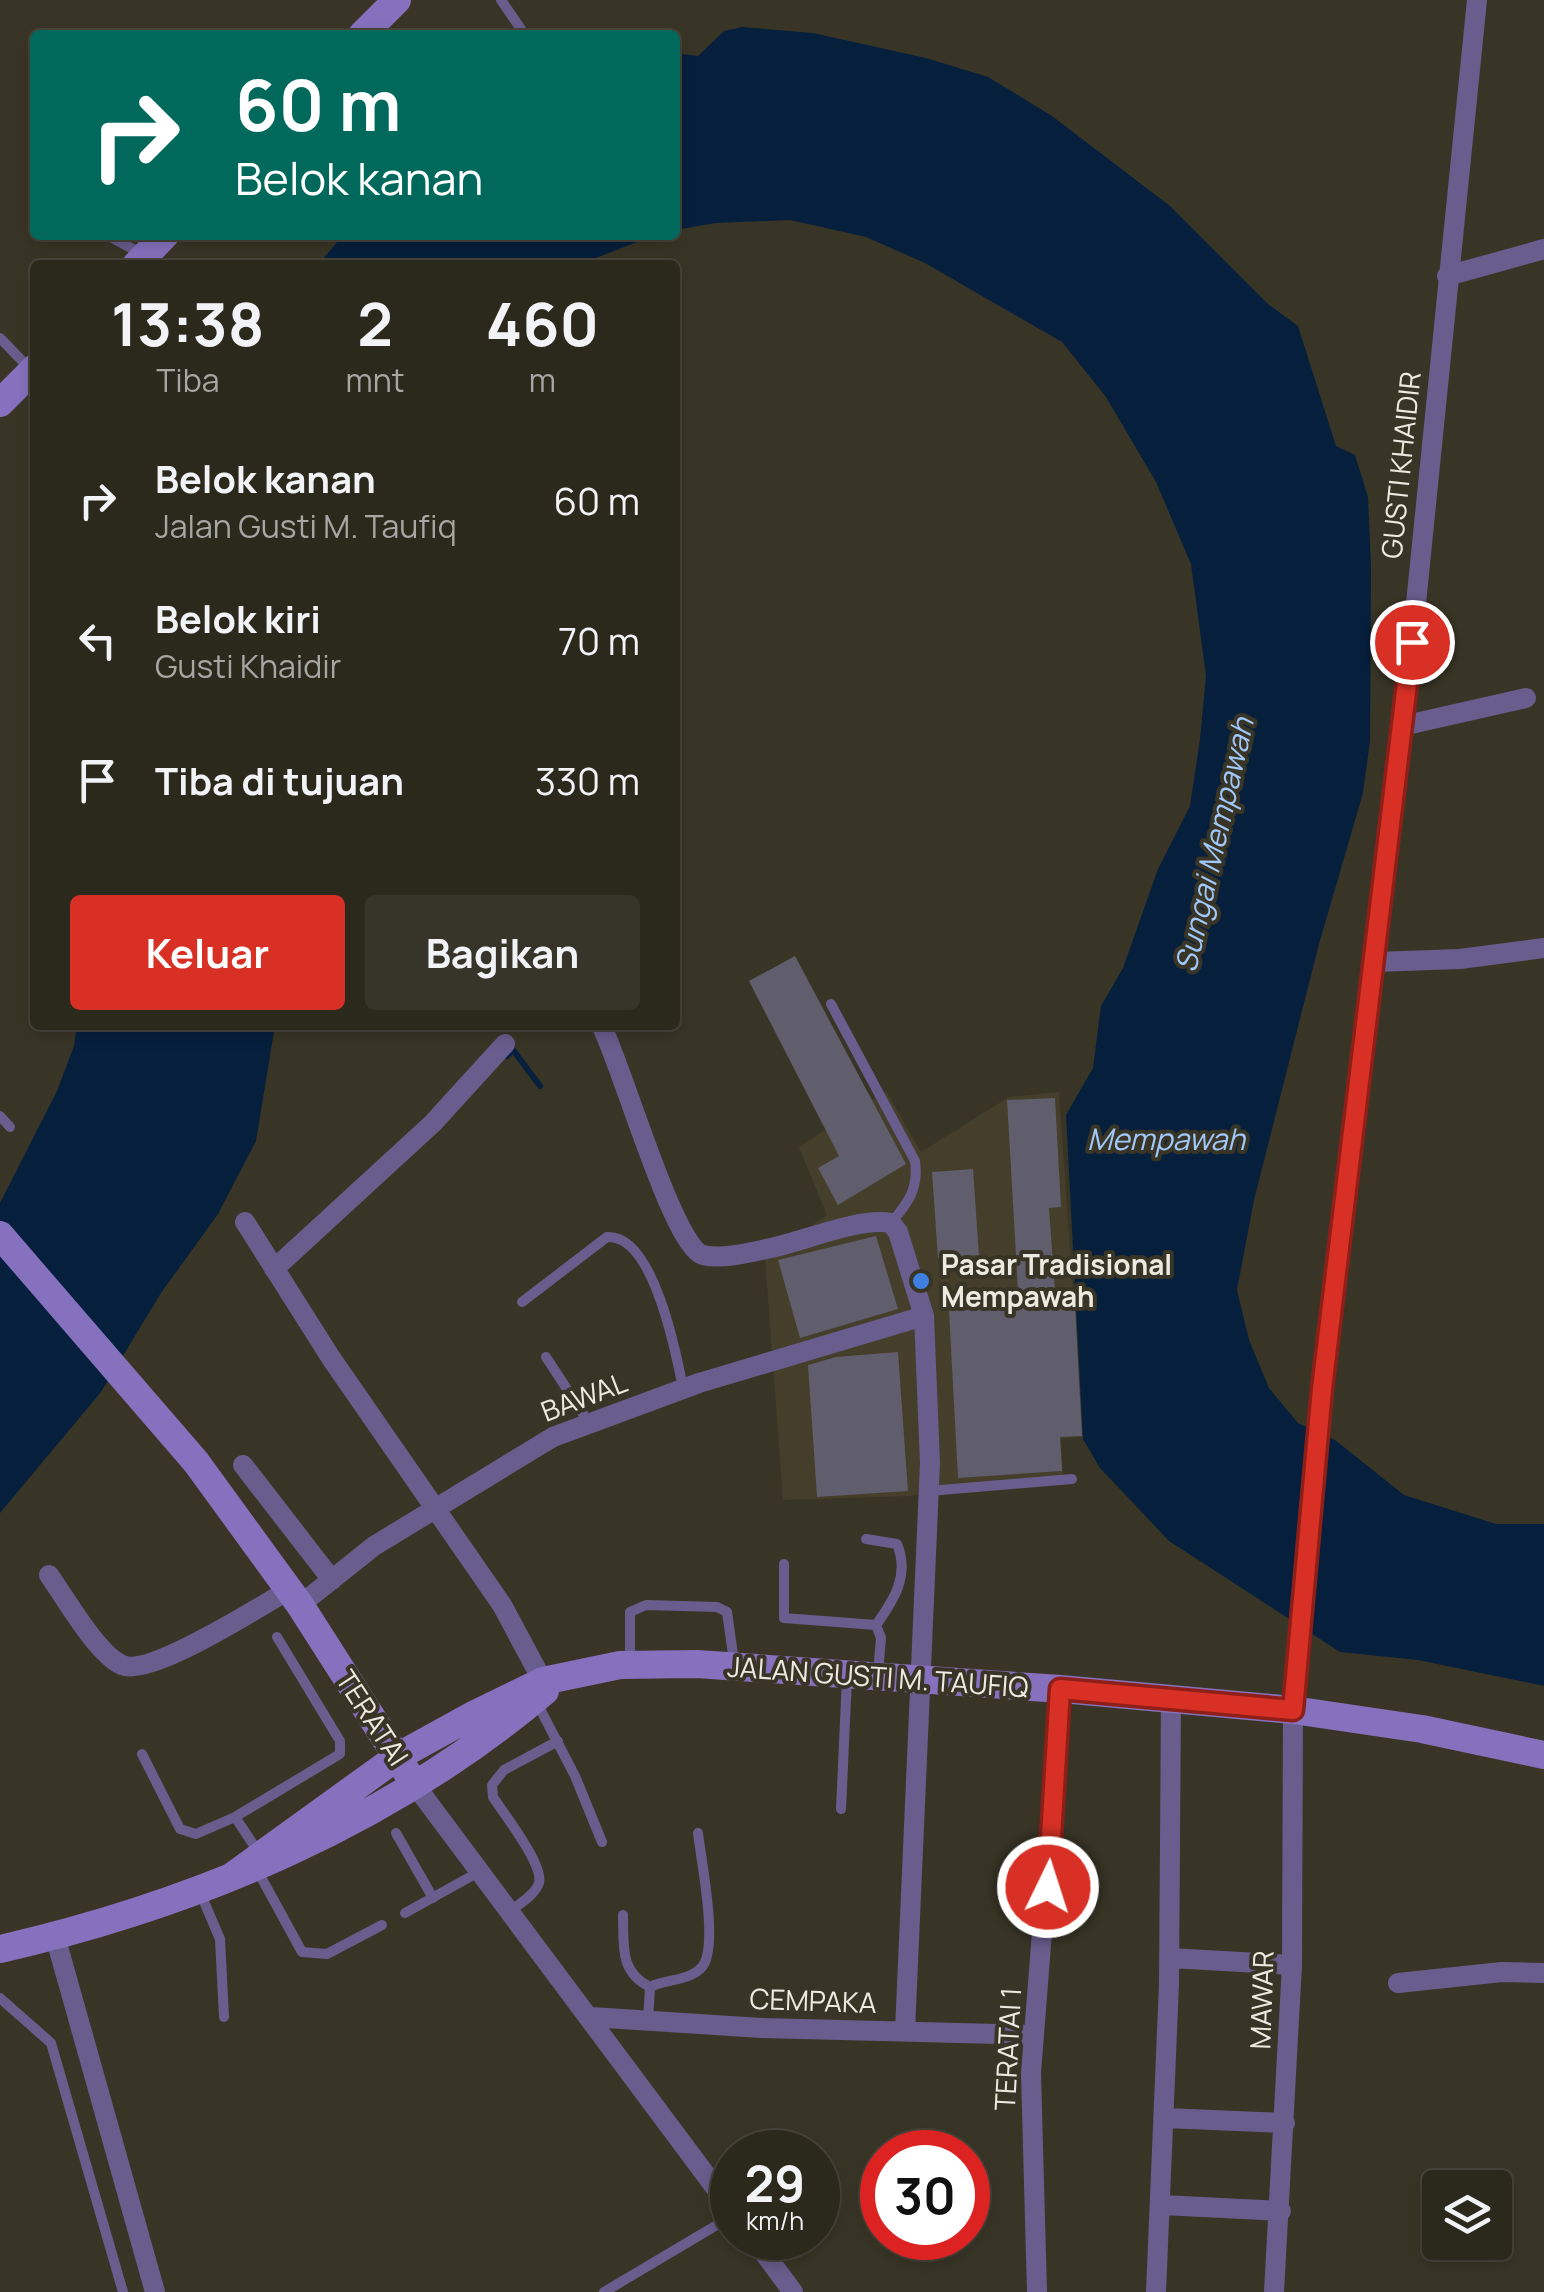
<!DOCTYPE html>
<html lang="id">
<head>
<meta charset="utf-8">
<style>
  body { margin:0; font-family:Manrope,sans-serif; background:#373429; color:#f1f3f6; height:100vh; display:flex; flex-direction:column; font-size:38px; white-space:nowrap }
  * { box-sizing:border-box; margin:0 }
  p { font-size:32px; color:#a6a6a3 }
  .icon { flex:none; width:55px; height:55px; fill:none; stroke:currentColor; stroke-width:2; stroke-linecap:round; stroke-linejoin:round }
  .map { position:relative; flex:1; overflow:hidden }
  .sheet { position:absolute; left:30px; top:260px; width:650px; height:770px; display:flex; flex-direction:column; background:#2b281c; border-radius:10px; box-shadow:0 5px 15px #0003,0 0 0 2px #47443b }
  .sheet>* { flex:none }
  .banner { position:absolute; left:30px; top:30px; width:650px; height:210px; border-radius:10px; box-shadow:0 5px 15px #0003,0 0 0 2px #47443b; background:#00695c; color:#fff; overflow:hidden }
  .tools { position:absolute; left:1422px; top:2170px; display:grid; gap:20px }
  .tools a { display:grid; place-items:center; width:90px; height:90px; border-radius:10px; background:#2b281c; box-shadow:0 5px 15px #0003,0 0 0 2px #47443b; font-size:50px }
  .speed { position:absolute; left:710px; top:2130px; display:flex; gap:20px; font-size:50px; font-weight:700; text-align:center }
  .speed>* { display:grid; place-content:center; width:130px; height:130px; border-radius:50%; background:#2b281c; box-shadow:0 5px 15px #0003,0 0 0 2px #47443b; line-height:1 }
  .speed small { font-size:25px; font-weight:400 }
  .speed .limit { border:15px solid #d22; background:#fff; color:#111 }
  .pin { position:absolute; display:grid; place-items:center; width:85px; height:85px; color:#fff; margin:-42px; border:5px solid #fff; border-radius:50%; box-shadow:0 2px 10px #0007 }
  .me { position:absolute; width:110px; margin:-55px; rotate:4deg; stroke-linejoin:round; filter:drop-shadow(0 0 8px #0008) }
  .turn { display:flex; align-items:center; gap:35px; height:210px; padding:0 40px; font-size:45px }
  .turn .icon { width:130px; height:130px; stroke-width:2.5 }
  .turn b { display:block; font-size:70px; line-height:85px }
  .eta { display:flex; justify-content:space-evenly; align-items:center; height:170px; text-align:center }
  .eta b { font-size:60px; font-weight:700; line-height:70px }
  .button { display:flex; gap:20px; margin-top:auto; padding:20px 40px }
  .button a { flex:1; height:115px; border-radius:10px; background:#d93025; color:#fff; font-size:40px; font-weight:700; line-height:115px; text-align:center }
  .button a+a { background:#373429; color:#f1f3f6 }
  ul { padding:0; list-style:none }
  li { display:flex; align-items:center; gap:30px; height:140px; padding:0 40px }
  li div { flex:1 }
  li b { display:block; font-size:38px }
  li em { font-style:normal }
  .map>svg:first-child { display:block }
  .built { fill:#443e2a }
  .water { fill:#061f3d }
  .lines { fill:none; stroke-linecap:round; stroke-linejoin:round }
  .stream { stroke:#061f3d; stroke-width:6 }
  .building { fill:#605d6c }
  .lane { stroke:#695d8d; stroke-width:10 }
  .street { stroke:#695d8d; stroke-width:20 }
  .secondary { stroke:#8671be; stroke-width:28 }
  .route-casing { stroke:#8d1f18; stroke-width:25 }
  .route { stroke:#d93025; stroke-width:18 }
  .shop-dot { fill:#3f7fe0; stroke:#393526; stroke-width:4 }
  .labels { text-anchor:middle; stroke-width:8; stroke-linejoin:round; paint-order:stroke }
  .street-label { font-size:28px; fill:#edeae1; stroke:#393526 }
  .poi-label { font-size:28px; font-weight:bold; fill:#edeae1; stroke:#393526; text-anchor:start }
  .water-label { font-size:30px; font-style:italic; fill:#a0c8fb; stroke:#393526 }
</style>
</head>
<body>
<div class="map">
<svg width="1544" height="2292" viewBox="0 0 1544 2292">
  <rect width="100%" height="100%" fill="#393526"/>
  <path class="built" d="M886,1091l35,61 88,-55 50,-5 24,345 -22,2 2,36 -154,21 -126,4 -18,-242 62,-43 -28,-68z"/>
  <path class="water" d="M742,27l71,6 113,25 62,19 64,39 118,90 98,98 30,22 38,120 19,9 13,42 3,70 -1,174 -7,52 -44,151 -65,256 -17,90 12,50 20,48 29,35 37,17 69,55 92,29h48v162l-126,-26 -78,-8 -171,-111 -69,-73 -17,-29 -17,-324 27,-47 8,-62 22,-38 35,-99 32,-63 10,-67 6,-63 -15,-112 -35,-82 -50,-85 -44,-55 -137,-79 -59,-26 -76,-17 -74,3 -41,7v-177l23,3 26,-25z
    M343,235h312l-77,30h-260z
    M77,1025h198l-19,116 -38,73 -57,79 -60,99 -101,121v-310l57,-112 17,-45z"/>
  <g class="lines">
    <path class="stream" d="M507,1056l6,-6 27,36"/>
  </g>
  <path class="building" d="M795,956l111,208 -68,41 -20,-37 21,-12 -90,-175z
    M1055,1098l6,109 -12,1 7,97 19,-1 7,132 -22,1 2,34 -104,7 -9,-167 70,-4 -12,-207z
    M973,1169l6,86 -41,3 -6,-86z
    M876,1236l22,73 -98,29 -22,-78z
    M898,1352l10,139 -91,6 -9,-132 28,-8z"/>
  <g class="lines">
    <path class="lane" d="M501,0l24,35
      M107,235l37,20
      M0,338l31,32
      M831,1004l84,157c4,28 -7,42 -24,62
      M0,1116l10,11
      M522,1302l85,-65c46,-3 69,115 76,151
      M546,1357l43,66
      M929,1491l143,-12
      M866,1539l31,5c13,31 -3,56 -21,81
      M784,1564v54l92,7 5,13 -3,35
      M630,1664v-52l16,-7 71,2 10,5 7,50
      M537,1703l38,73 27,66
      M142,1754l38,75 16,5 39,-17 24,36
      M841,1809l6,-131
      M235,1817l105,-63v-13l-63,-104
      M396,1833l37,65
      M256,1868l46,84 25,2 55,-29
      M199,1890l21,49 4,78
      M509,1912c10,-8 26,-17 30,-29 5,-18 -35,-69 -46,-86l-1,-12 12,-15 54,-29
      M405,1913l72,-40
      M623,1915c1,30 -4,57 27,72
      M0,1998l51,45 72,249
      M648,2021l2,-34c16,-8 40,-6 52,-20 17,-20 -1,-107 -4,-134
      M604,2292l128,-76"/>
    <path class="street" d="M1447,276l97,-27
      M1402,726l124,-28
      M1375,962l85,-3 84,-11
      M601,1025c20,37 72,222 102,230 19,5 49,-3 68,-7 34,-7 88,-31 120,-25l7,9 26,84 6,147 -25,568
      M245,1222l86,136 171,247 45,84
      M274,1269l159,-146 72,-79
      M243,1465l89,115
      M49,1575c17,24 48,79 73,90 28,13 138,-59 167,-75
      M300,1605l74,-59 179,-109 146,-54 225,-67
      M415,1785l317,425
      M55,1936l100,356
      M1170,1958l122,7
      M1398,1983l104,-11 42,1
      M591,2017l170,11 272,7
      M1165,2118l120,5
      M1162,2205l119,6
      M753,2238l40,54
      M1037,2292l-6,-219 30,-384
      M1156,2292l13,-308 2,-285
      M1274,2292l18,-327 1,-255 30,-321 89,-746 65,-643"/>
    <path class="secondary" d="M362,35l35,-35
      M136,265l29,-30
      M0,403l35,-35
      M0,1235l196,227 104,143 115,180
      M231,1877l166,-120 78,-43 68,-33 77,-16 77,-1 364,25 232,21 129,19 122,26
      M0,1949c197,-45 389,-126 545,-258"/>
  </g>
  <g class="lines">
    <defs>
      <path id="route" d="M1048,1887l12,-198 233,21 29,-321 90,-747"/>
    </defs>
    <use href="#route" class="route-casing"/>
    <use href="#route" class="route"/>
  </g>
  <circle class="shop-dot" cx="921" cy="1281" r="10"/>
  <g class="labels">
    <g class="street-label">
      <text transform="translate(1401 465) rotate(-84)" y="10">GUSTI KHAIDIR</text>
      <text transform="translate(584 1397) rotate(-21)" y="10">BAWAL</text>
      <text transform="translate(878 1677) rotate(4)" y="10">JALAN GUSTI M. TAUFIQ</text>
      <text transform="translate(372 1718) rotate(57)" y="10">TERATAI</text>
      <text transform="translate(1262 2000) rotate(-88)" y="10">MAWAR</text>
      <text transform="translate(813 2001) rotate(2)" y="10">CEMPAKA</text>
      <text transform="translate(1008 2049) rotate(-87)" y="10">TERATAI 1</text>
    </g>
    <g class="poi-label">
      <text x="941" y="1275">Pasar Tradisional<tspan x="941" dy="32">Mempawah</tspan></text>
    </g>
    <g class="water-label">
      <text transform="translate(1215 845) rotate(-77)" y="10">Sungai Mempawah</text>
      <text x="1166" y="1150">Mempawah</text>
    </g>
  </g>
</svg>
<div class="tools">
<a><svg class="icon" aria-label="layers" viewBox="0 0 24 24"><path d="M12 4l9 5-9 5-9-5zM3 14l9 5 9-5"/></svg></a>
</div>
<div class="speed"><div>29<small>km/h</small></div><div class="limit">30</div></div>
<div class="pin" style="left:1412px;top:642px;background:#d93025"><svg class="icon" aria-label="arrive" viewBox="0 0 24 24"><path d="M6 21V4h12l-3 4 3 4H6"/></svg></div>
<svg class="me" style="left:1048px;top:1887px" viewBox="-20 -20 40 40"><circle r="17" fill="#d93025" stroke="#fff" stroke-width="3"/><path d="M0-11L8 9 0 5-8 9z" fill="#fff"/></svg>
<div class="banner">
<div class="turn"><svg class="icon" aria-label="right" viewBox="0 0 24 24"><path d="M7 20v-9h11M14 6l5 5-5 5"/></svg><div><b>60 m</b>Belok kanan</div></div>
</div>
<section class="sheet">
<div class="eta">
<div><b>13:38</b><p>Tiba</p></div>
<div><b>2</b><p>mnt</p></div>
<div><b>460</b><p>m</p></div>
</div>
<ul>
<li><svg class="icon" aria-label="right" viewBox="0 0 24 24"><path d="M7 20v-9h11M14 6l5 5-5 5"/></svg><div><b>Belok kanan</b><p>Jalan Gusti M. Taufiq</p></div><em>60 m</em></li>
<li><svg class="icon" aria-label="left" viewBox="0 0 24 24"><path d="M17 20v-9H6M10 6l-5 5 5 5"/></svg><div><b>Belok kiri</b><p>Gusti Khaidir</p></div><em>70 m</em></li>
<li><svg class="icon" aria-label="arrive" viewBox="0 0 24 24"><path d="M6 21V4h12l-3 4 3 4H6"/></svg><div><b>Tiba di tujuan</b></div><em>330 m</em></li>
</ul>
<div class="button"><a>Keluar</a><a>Bagikan</a></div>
</section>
</div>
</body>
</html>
